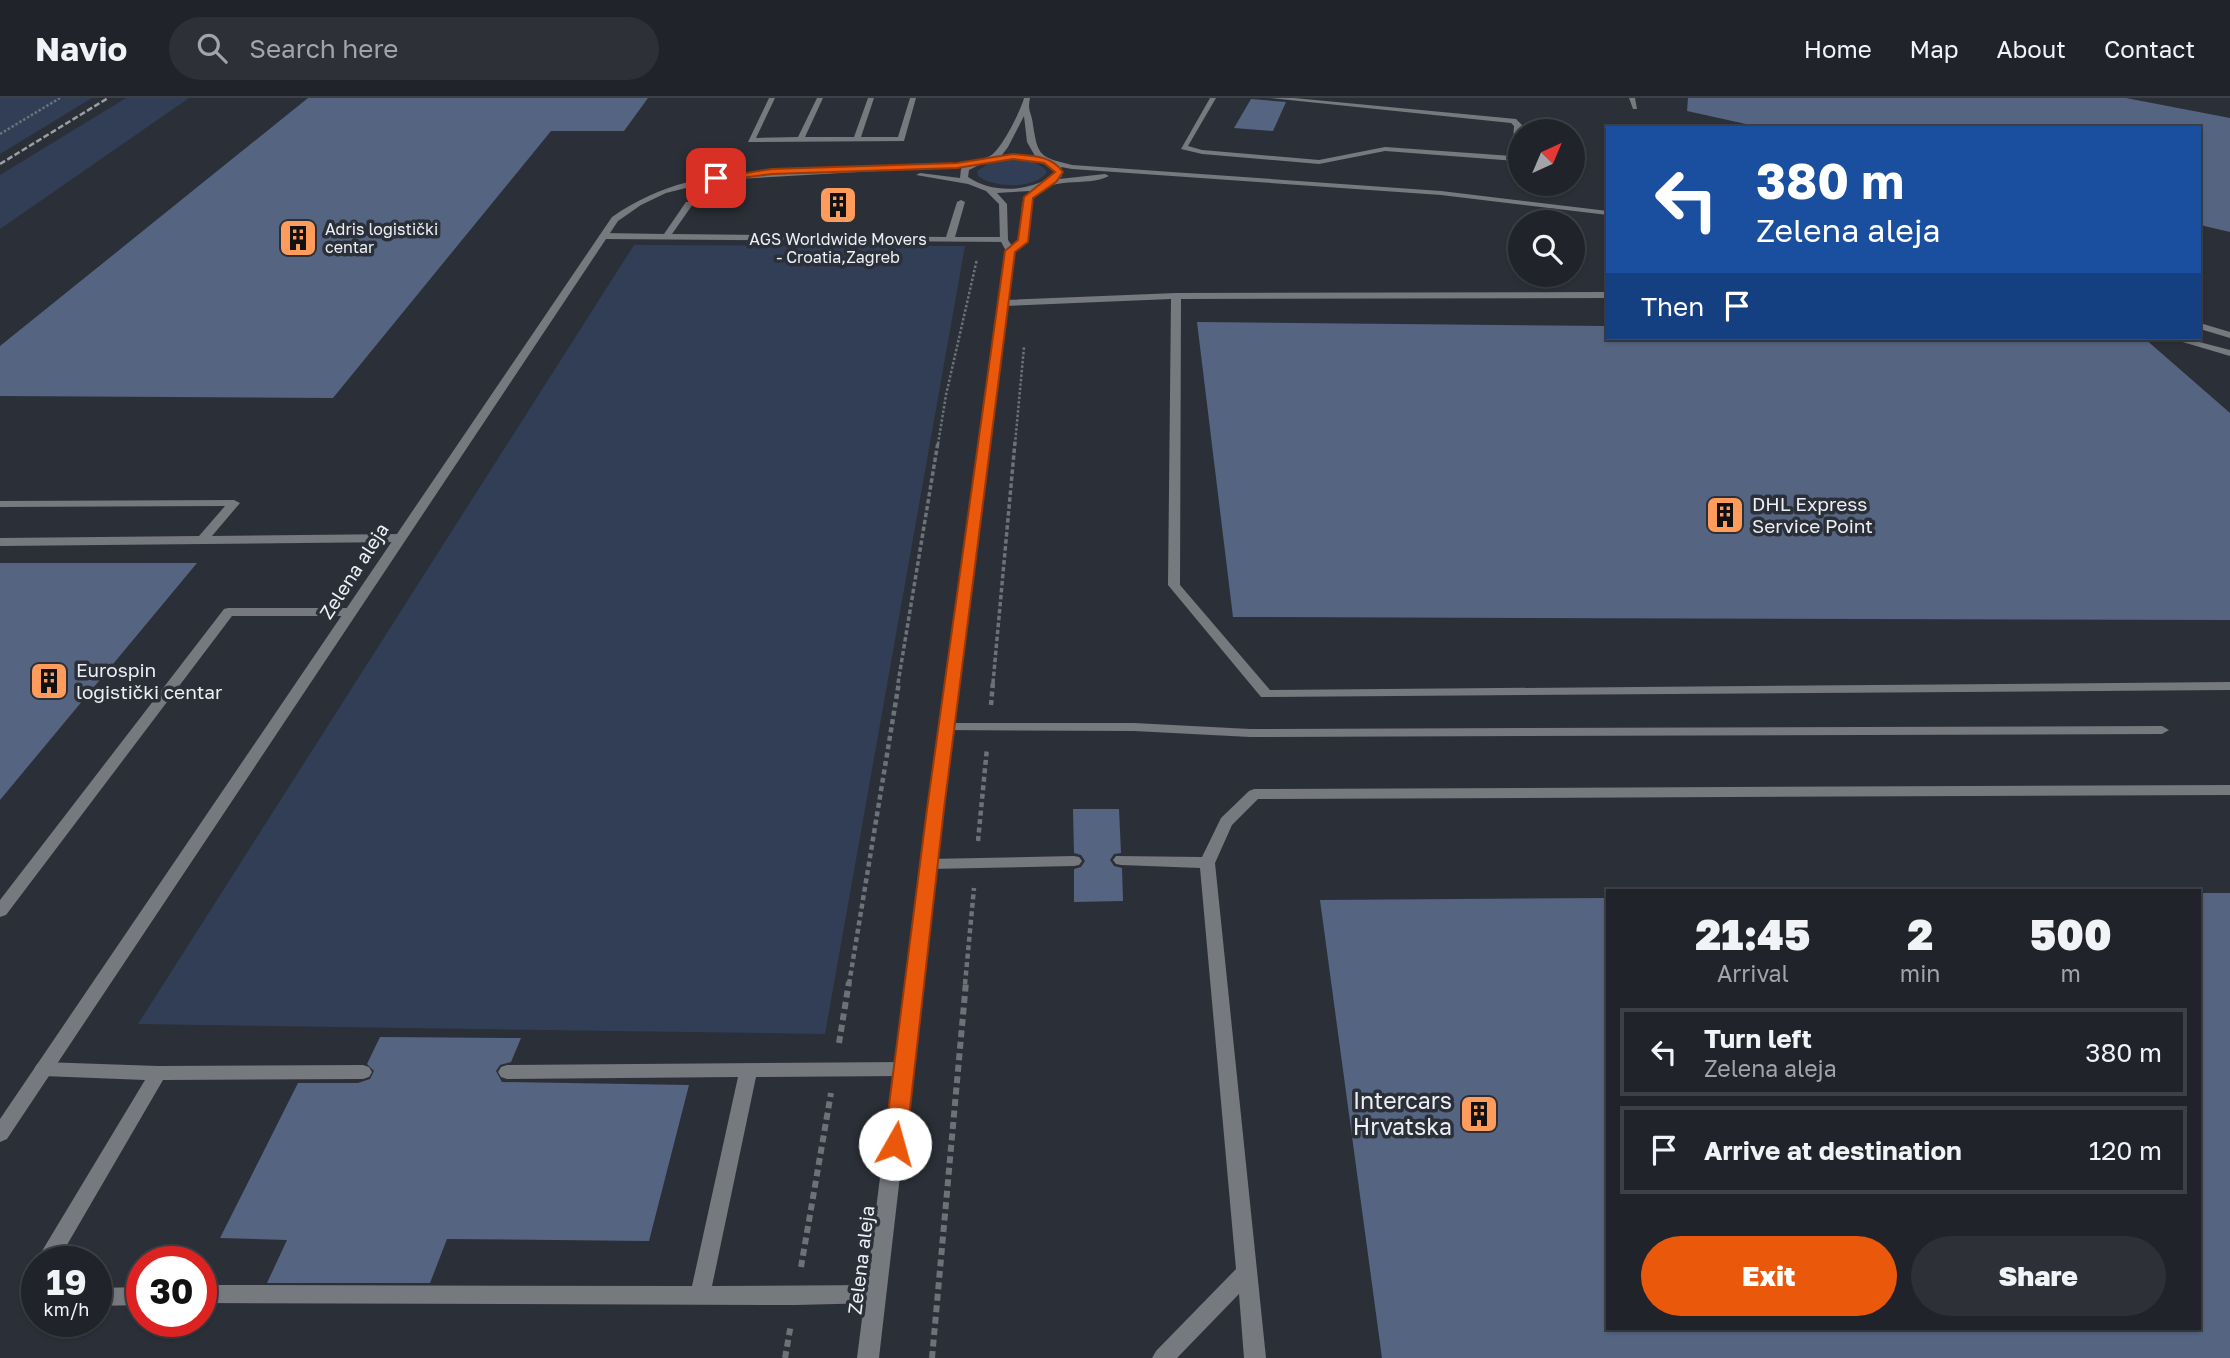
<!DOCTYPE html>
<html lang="en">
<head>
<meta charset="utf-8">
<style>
  body { margin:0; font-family:"Golos Text",sans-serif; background:#2d3036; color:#f1f3f6; height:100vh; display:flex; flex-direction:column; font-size:26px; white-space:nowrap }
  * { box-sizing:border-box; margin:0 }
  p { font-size:23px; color:#a2a4a8 }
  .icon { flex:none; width:38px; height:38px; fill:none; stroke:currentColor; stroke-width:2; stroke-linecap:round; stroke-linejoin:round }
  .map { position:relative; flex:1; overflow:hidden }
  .side { position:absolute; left:1606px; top:791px; width:595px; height:441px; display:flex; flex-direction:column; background:#20242a; border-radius:0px; box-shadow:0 2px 5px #0004,0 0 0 2px #3d4147 }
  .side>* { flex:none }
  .guide { position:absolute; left:1606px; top:28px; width:595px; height:214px; border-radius:0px; box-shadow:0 2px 5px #0004,0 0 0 2px #3d4147; background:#1a4fa0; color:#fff; overflow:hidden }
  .needle { width:46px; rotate:44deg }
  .fabs { position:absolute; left:1508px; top:21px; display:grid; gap:14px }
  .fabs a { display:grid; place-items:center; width:77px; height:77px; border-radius:50%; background:#20242a; box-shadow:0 2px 5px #0004,0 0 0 2px #3d4147; font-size:35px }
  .speed { position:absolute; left:21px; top:1148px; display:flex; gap:14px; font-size:35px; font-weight:700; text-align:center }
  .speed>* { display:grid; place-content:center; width:91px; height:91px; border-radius:50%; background:#20242a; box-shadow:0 2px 5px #0004,0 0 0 2px #3d4147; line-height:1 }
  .speed small { font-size:18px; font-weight:400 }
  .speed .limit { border:10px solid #d22; background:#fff; color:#111 }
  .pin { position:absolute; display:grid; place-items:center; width:60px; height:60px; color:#fff; margin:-30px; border-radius:14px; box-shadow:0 4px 10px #0006 }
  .me { position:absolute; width:77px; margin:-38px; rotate:7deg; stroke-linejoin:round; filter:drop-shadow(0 0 5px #0008) }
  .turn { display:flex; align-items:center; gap:24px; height:147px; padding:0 35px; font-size:32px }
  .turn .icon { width:91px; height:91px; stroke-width:2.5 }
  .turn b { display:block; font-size:49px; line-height:60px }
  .then { display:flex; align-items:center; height:66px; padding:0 35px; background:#0003; gap:14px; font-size:26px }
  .eta { display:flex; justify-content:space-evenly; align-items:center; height:119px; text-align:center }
  .eta b { font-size:42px; font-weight:800; line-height:49px }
  .cta { display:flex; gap:14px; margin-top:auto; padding:14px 35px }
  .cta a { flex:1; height:80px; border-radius:42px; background:#ea580c; color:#fff; font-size:28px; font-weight:800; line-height:80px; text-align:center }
  .cta a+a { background:#2d3036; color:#f1f3f6 }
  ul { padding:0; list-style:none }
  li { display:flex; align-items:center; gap:21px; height:88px; margin:0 14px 10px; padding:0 21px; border:4px solid #3d4147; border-radius:0px }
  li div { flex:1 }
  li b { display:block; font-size:26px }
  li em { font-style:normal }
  header { display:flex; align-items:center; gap:42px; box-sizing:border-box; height:98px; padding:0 35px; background:#20242a; border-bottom:2px solid #3d4147 }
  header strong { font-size:33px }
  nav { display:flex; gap:38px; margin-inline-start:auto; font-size:24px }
  .search { width:490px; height:63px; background:#2d3036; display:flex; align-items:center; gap:18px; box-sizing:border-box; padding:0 24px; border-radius:38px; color:#a2a4a8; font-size:26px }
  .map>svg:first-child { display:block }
  .green { fill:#313e56 }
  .building { fill:#556480 }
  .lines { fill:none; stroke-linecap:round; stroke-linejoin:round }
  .path-far3 { stroke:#6d7279; stroke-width:2.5; stroke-dasharray:2.5 2; stroke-linecap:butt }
  .path-far2 { stroke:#6d7279; stroke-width:3.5; stroke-dasharray:4.5 2.5; stroke-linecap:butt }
  .path-far1 { stroke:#6d7279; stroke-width:4.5; stroke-dasharray:5 3.5; stroke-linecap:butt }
  .path { stroke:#6d7279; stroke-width:6; stroke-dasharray:7 4.5; stroke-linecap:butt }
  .lane { fill:#76797d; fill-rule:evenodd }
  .street { fill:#76797d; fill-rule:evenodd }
  .rail { stroke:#9a9ea5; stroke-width:2.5; stroke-dasharray:6 2.5; stroke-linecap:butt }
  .route { fill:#ea580c; stroke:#983908; stroke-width:2 }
  .labels { text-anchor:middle; stroke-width:7; stroke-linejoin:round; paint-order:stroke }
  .far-poi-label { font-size:16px; fill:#eceff5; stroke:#2b3038; text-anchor:start }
  .poi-label { font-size:19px; fill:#eceff5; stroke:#2b3038; text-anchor:start }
  .street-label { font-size:19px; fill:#eceff5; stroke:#2b3038 }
  .near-poi-label { font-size:23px; fill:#eceff5; stroke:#2b3038; text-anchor:end }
</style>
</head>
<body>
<header>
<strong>Navio</strong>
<div class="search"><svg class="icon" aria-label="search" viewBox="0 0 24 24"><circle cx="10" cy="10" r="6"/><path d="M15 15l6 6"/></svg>Search here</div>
<nav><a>Home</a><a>Map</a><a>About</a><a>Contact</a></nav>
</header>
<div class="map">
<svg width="2230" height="1260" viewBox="0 0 2230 1260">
  <rect width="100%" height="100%" fill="#2b3038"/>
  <path class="green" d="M0,0h92l-92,56z
    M126,0h63l-189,131v-54z
    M1009,62c14,0 29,0 38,12 -12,18 -53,16 -69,4l-1,-5 11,-7z
    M634,147l331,1 -140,788 -687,-10z"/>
  <path class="building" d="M308,0h340l-24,33h-73l-218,267 -333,-2v-50z
    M1688,0h438l104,20v114l-30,-7v-97h-436l-77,-17z
    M1251,1l35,3 -13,29 -39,-3z
    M1197,224l411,4v12h536l86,75v207l-997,-3z
    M0,465h197l-197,237z
    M1073,711h46l2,44 -7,1 -4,6 4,6 8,2 1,33 -49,1v-33l7,-2 4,-6 -4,-6 -7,-2z
    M2200,795h30v465h-848l-62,-458 288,-2v430h592z
    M380,939l141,1 -10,24 -11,3 -4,6 6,11 187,3 -40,156 -202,-2 -17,44h-163l20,-43 -67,-2 78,-155h60l12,-4 4,-8 -7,-7z"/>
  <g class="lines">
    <path class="path-far3" d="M0,36l60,-36
      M938,346l8,-49 31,-136
      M1015,346l9,-97"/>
    <path class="path-far2" d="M898,585l40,-241
      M993,585l22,-241"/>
    <path class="path-far1" d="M991,607l2,-23
      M978,743l9,-93
      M849,886l50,-302
      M965,886l9,-96"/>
    <path class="path" d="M839,945l10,-61
      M801,1169l30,-174
      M785,1260l6,-34
      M932,1260l34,-376"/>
    <path class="lane" d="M769,0h6l-19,40 42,-1 19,-39h6l-18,39h49l14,-39h6l-13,39h37l12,-39h6l-12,43 -156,1z
      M1210,0h6l-28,48 14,4 117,10 66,-13 127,9 2,-30 -3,-3 -242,-25h25l222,21 6,6 -2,34 -4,2 -131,-10 -66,13 -117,-10 -21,-5z
      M1629,0h6l2,11h-4z
      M961,102l4,2 -10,35h49l3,1v4l-404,-3 -4,-3 4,-3 61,1 22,-32h3l4,2 -21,30 274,3 11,-35z
      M1608,194v6l-427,1 -1,286 90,105 960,-8v8l-969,7 -93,-112 3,-286 -168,7 -5,-3 5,-3 173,-7z
      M2169,240h15l46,12v6z
      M234,402l6,3 -28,33 187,-2 6,4 -6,4 -399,4v-8l199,-2 26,-30 -225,1v-6z
      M228,510h122l6,4 -6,4h-118l-226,299 -6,2v-17l224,-291z
      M946,625h188l116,6 912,-3 7,4 -7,4 -912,3 -116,-6 -193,-1 -2,-3z
      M2230,687v10l-972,4 -26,26 -17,38 51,495h-22l-5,-64 -62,64h-25l4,-7 80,-82 -36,-401 -79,-3 -5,-1 -3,-4 3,-4 86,1 19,-39 28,-27 5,-2z
      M1074,758l5,1 3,4 -3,4 -5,1 -146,3 -5,-1 -3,-4 3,-4 5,-1z
      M43,964l115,4 205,-1 6,2 3,5 -3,5 -6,2 -200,1 -106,182h-20v2l-1,-2 3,-6 106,-176 -102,-4 -6,-2 -3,-5 3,-5z
      M904,964l6,2 3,5 -3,5 -6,2 -148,1 -44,209 164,-1 7,2 3,7 -3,7 -7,2 -80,2 -595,-2v-18l491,1 46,-209 -231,2 -6,-2 -3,-5 3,-5 6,-2z
      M142,1189v18l-46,1v-18z"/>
    <path class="street" d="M1024,0h6c-3,14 2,14 3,27 5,32 7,32 39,40l369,26 167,20v4l-167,-20 -369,-26 -11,-2 1,9 -3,3 46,-5 4,2c-24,12 -58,-2 -77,22l-5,44 -13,10 -78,612 -57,494h-22l63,-494 86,-613 -6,-11 -1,-36 -13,-13 -18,-7 -52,-9 4,-2 40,5 1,-9 3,-3 -246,14 -52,13 -25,12 -23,16 -611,918 -7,3v-23l612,-902c65,-45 127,-45 203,-48 23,-1 46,-3 69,-3 29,-1 81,2 106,-10 11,-5 31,-46 34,-58zM1024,18l3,26 8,14 -33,-1 6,-8zM1007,61l28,1 19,9v6c-25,17 -61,19 -86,2l1,-7 16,-8zM1030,93l-8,12 -3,38 -7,5 -4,-6 -1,-36 -10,-11z
      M2200,225l30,9v6l-30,-9z"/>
    <path class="rail" d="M0,66l108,-66"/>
  </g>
  <path class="route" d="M1013,56c19,2 38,1 50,18l-7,10 -23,16 -5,44 -13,10 -71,557 -38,335 -4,6 -7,3 -8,-3 -3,-6 43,-335 78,-558 13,-11 6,-43 31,-25 -11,-9 -31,-4 -56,9 -185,6 -56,7 -4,-3 60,-9 185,-6z"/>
  <defs>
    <symbol id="building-square" viewBox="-11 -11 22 22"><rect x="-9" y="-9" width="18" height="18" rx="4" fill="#ff9b5b" stroke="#2b3038"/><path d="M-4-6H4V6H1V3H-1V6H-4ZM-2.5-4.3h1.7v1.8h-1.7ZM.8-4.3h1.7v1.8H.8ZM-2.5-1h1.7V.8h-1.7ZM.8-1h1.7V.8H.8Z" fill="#111"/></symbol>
  </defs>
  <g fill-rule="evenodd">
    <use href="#building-square" x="816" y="85" width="44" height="44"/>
    <use href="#building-square" x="276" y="118" width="44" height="44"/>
    <use href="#building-square" x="1703" y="395" width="44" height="44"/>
    <use href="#building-square" x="27" y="561" width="44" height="44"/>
    <use href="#building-square" x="1457" y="994" width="44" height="44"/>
  </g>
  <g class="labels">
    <g class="far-poi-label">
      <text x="325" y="137">Adris logistički<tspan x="325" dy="18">centar</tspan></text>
      <text x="838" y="147" text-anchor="middle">AGS Worldwide Movers<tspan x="838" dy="18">- Croatia,Zagreb</tspan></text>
    </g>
    <g class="poi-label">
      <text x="1752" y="413">DHL Express<tspan x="1752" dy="22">Service Point</tspan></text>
      <text x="76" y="579">Eurospin<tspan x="76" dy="22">logistički centar</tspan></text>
    </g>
    <g class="street-label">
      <text transform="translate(354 473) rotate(-57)" y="7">Zelena aleja</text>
      <text transform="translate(861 1162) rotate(-83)" y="7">Zelena aleja</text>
    </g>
    <g class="near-poi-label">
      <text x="1452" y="1011">Intercars<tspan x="1452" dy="26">Hrvatska</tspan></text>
    </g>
  </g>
</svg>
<div class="fabs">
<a><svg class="needle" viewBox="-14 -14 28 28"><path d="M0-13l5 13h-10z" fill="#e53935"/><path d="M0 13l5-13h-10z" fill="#a2a4a8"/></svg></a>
<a><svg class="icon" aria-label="search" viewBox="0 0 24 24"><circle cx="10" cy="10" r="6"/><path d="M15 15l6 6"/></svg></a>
</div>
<div class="speed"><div>19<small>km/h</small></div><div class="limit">30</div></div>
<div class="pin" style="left:716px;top:80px;background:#d93025"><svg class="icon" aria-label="arrive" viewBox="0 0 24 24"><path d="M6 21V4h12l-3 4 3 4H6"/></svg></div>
<svg class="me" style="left:895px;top:1046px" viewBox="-20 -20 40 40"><circle r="19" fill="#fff"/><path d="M0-13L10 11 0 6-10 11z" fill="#ea580c"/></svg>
<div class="guide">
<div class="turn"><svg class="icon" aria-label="left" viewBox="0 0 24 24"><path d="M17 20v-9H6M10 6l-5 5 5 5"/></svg><div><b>380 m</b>Zelena aleja</div></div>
<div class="then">Then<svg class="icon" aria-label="arrive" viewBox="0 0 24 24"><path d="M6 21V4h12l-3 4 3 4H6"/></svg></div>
</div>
<section class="side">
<div class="eta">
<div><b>21:45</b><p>Arrival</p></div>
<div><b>2</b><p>min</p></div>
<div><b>500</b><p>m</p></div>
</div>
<ul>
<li><svg class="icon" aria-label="left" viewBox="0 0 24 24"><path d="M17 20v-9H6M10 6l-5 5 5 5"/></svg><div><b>Turn left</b><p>Zelena aleja</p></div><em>380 m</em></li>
<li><svg class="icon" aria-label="arrive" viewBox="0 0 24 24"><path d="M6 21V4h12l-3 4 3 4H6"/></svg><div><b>Arrive at destination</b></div><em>120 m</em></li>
</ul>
<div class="cta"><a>Exit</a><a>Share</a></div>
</section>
</div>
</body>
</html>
